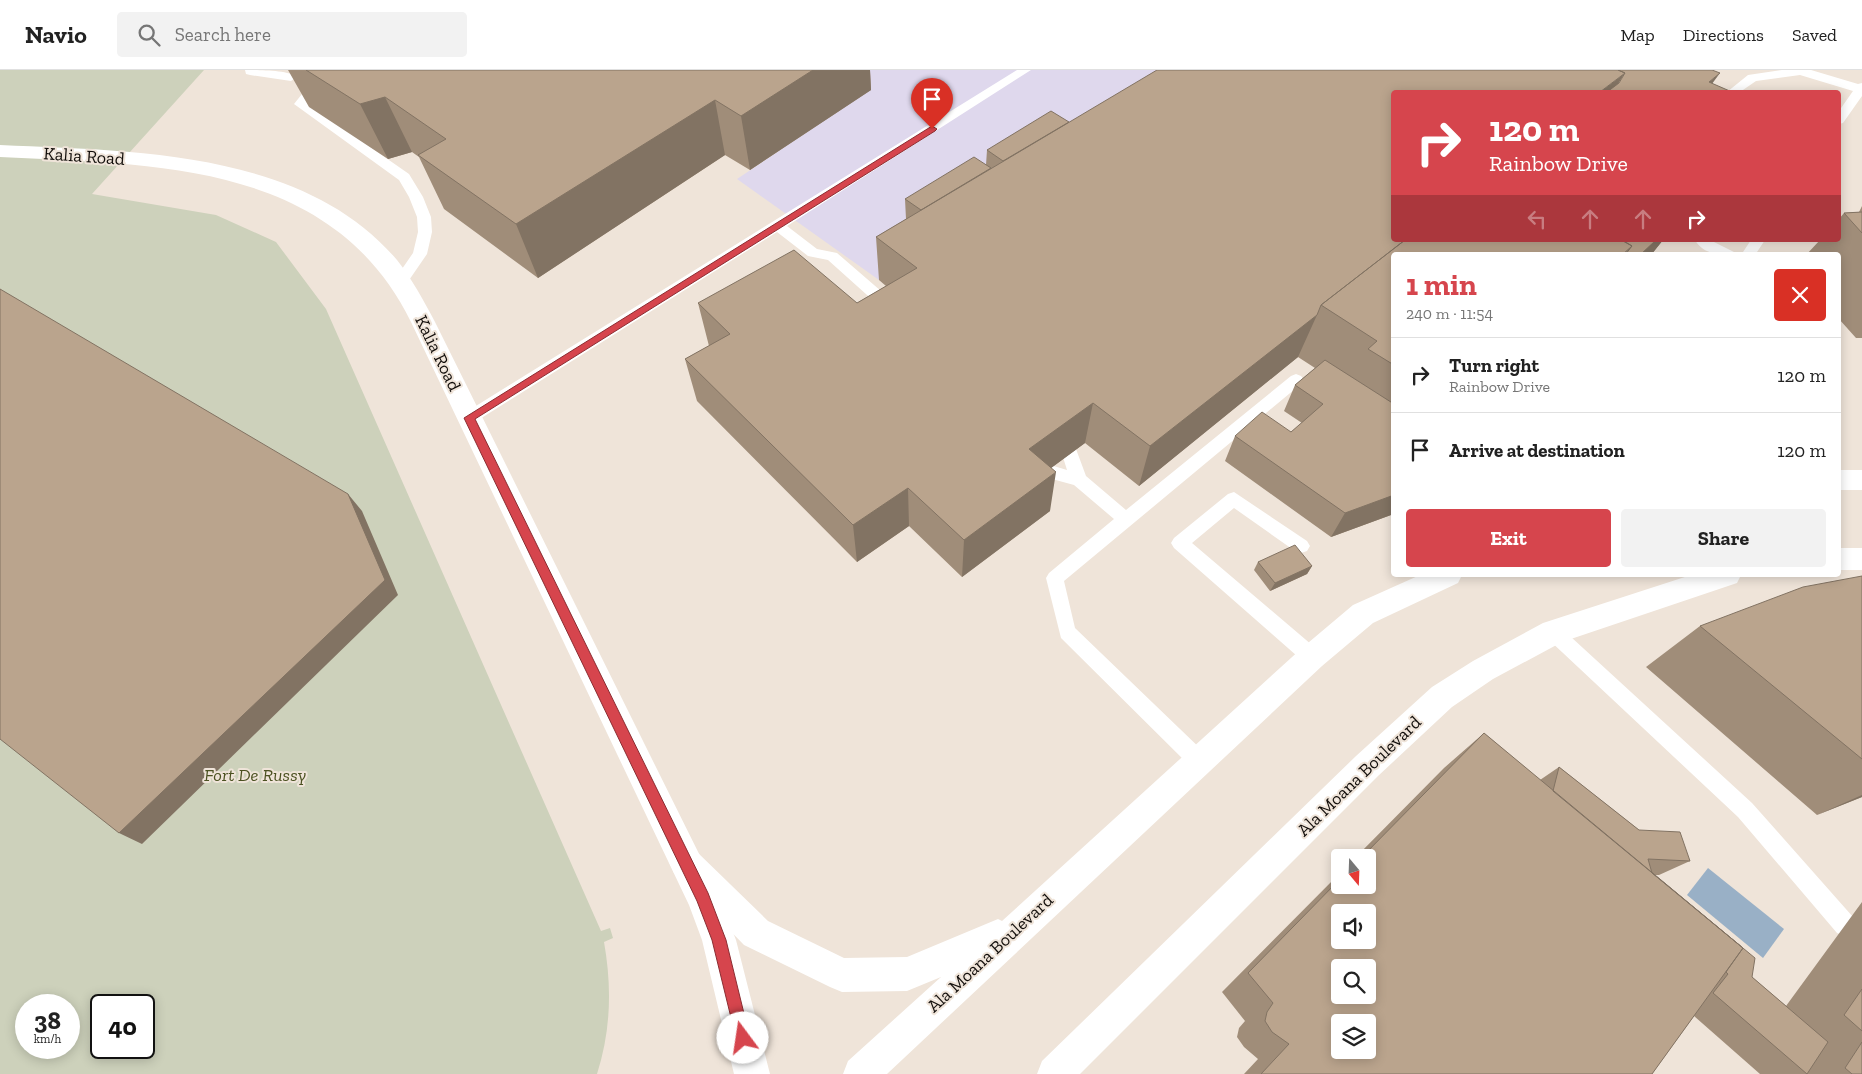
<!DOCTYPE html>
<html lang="en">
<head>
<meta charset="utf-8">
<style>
  body { margin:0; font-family:"Zilla Slab",serif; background:#f2f2f2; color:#222; height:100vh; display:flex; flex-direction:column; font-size:19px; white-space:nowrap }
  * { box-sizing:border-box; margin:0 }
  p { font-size:16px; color:#767676 }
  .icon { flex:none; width:28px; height:28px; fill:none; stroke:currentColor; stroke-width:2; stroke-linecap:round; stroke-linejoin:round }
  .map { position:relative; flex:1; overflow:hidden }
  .drawer { position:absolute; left:1391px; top:182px; width:450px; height:325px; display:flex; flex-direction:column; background:#fff; border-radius:5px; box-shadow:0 2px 12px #0003 }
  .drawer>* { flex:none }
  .top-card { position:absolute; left:1391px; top:20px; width:450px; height:152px; border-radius:5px; box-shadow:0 2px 12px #0003; background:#d6454d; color:#fff; overflow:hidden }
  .needle { width:32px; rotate:161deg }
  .buttons { position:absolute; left:1331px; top:779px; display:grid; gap:10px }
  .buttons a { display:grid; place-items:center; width:45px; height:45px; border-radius:5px; background:#fff; box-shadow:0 2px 12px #0003; font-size:25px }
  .speed { position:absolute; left:15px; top:924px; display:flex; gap:10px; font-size:25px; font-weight:700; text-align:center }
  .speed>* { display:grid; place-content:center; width:65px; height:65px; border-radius:50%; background:#fff; box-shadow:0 2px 12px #0003; line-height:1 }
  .speed small { font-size:12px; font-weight:400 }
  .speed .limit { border:2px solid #111; border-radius:8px; background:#fff; color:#111 }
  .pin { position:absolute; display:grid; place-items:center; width:42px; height:42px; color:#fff; margin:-51px -21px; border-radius:50% 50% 50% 0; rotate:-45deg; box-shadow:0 0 5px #0007 }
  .pin .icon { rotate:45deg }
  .me { position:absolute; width:55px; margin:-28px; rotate:346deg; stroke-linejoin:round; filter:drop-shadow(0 0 4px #0008) }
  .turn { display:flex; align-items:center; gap:18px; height:105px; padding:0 15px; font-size:22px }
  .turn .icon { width:65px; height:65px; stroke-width:2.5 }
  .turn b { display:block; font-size:35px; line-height:42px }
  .lanes { display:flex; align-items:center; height:48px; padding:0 15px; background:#0003; justify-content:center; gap:25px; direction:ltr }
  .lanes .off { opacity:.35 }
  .round { display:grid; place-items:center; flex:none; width:52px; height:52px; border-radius:5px; background:#f2f2f2 }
  .summary { display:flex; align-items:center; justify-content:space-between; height:85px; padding:0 15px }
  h1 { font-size:30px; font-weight:800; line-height:38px; color:#d6454d }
  .button { display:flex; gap:10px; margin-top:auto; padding:10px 15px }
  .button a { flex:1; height:58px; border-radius:5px; background:#d6454d; color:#fff; font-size:20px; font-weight:800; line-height:58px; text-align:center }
  .button a+a { background:#f2f2f2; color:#222 }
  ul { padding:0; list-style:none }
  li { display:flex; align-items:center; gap:15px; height:75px; padding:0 15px; border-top:1px solid #e0e0e0 }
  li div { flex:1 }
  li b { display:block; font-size:19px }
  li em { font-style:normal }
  header { display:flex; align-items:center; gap:30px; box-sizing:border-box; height:70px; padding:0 25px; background:#fff; border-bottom:1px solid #e0e0e0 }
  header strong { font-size:24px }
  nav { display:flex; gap:28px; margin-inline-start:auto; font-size:18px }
  .search { width:350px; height:45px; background:#f2f2f2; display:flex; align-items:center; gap:12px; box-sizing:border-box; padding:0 18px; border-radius:5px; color:#767676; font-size:19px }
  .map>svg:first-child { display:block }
  .commercial { fill:#dfd8ed }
  .green { fill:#cdd1bb; fill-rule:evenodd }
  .water { fill:#99b0c6 }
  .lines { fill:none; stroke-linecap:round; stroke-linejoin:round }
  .service { fill:#fff; fill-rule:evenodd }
  .tertiary { fill:#fff; fill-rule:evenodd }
  .secondary { fill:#fff; fill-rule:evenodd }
  .wall { fill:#a08d79 }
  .shaded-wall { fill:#827363 }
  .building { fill:#baa48d; stroke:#827363; fill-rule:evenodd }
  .route { fill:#d6454d; stroke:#8b2d32 }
  .labels { text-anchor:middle; stroke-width:4; stroke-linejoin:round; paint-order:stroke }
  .street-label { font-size:18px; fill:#110d0a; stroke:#efe4d9 }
  .park-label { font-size:18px; font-style:italic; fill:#4b5121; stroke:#efe4d9 }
</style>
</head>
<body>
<header>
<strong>Navio</strong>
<div class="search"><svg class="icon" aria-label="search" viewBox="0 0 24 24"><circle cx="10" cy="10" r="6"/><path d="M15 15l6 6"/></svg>Search here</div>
<nav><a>Map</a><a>Directions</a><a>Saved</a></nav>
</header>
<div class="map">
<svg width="1862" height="1004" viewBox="0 0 1862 1004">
  <rect width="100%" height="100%" fill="#efe4d9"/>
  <path class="commercial" d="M861,0h358l-340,210 -142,-101 133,-89z"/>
  <path class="green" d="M0,0h204l-112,124 124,21 60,27 50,67 275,622 9,-3 3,10 -9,4c8,45 7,88 -7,132h-597zM26,935h43v43h-43zM101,935h43v43h-43z"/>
  <path class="water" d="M1708,798l76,61 -21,29 -76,-63z"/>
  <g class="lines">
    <path class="service" d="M245,0c12,0 44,0 52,7l-6,4 -41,-6 -4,-1z
      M334,0h14l-41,33 102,71 14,23 8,20 1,15 -5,22 -22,32h-10l-2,-4 20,-29 5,-21 -1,-15 -8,-20 -10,-17 -105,-76 8,-10z
      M1017,0h14l-244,156 30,23 20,4 59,51 2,4 -2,4h-10l-58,-52 -20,-4 -31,-24 -302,190 -6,2 -6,-2 -2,-4 2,-4z
      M1782,0h29l47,14 4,-1v13l-19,27 -4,1v-13l14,-20 -53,-16 -44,6 -16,11h-13l21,-17z
      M1695,170h15l24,12 2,3c-16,0 -32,0 -41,-15z
      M1751,170h14l-10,15h-14z
      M1296,304l5,2 3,4 -3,4 -237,197 11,47 131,126 3,7 -3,7 -7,2 -7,-2 -131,-130 -15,-60 3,-5 65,-54 -40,-34 -33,-9 -2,-5 2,-5 6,-2 20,6 -5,-16 2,-5 6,-1 6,1 10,27 40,34 165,-134z
      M1234,422l73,49 3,5 -3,5 -6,2 -6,-2 -61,-43 -42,35 127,108 2,6 -2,6 -7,2 -7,-2 -131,-115 -3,-5 3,-5 54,-44z
      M1553,554l6,2 193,177 101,114 3,8 -3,8 -8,3 -8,-3 -99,-116 -191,-179 -3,-6 3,-6z"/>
    <path class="tertiary" d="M0,75c132,6 304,5 397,115 15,19 27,41 38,62l280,564 21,54 34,134h-36l-32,-134 -13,-35 -278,-583c-79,-161 -256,-157 -411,-165z"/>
    <path class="secondary" d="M1839,400h23v20h-23z
      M1839,478h23v22h-23z
      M1420,505h42l-4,8 -85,40 -51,43 -435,408h-44l5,-13 93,-84 -34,14 -65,1 -12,-5 -86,-42 -70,-72 -5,-11 5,-11 11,-5 11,5 72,70 76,37 63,-1 91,-38 4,2 300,-273 51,-43z
      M1691,505h50l-4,8 -175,59 -69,37 -41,28 -74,69 -298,298h-43l5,-13 314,-305 76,-69 41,-26 70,-38z"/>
  </g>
  <path class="wall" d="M288,0h582l1,20 -121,80 -25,-15 -187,123 -94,-69 -25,-52 -7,-5 -24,7 -79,-52z
    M1069,52l325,118h269l-12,15h-257v257l-3,3 -60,22 -106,-76 10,-25 56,-4 11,-9 -18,-12 11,-26 20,-17 -17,-11 -159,129 -54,-43 -34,25 -1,43 -88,66 -53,-51 -52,36 -160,-161 -12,-42 24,-13 -11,-43h159l29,-17 -7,-6 -3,-43 30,-18 -1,-20 81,-34 1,-15z
    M1862,136v132h-6l-17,-19v-64h-33l14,-15h19v-21l5,-6 15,-1z
    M1258,492l54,4 -5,8 -37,17 -16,-21z
    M1862,506v221l-45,18 -171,-148 54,-41z
    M1484,663l56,47 19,-13 80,63 51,31 -31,14h-4l97,102 34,29 76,-104v172h-102l-66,-58 -42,58h-408l14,-15 -14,-12 -7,-10 2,-9 6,-7 -23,-29 118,-119v12l28,-27h-13l89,-90z"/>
  <path class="shaded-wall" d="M813,0h57l1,20 -121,80 -9,-54z
    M1625,3l-12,19h-13z
    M1720,3l-14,19 3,-10z
    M385,27l27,55 -24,7 -28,-55z
    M715,30l10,55 -187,123 -22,-54z
    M1656,170h7l-12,15h-11z
    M1317,245l-19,42 -159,129 11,-40z
    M1093,333l-8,40 -61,45 5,-39z
    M1056,402l-6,39 -88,66 2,-37z
    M908,418l1,38 -52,36 -4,-37z
    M348,424l14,17 36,84 -256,249 -23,-11z
    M1394,425v17l-3,3 -60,22 14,-24z
    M1312,496l-5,8 -37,17 5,-8z
    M1862,725v2l-45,18z"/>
  <path class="building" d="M306,0h507l-72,46 -26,-16 -199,124 -98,-69 28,-16 -61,-42 -25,7z
    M1157,0h461l7,3 -25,19h-206v148h11l-84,65 -4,10 -167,131 -57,-43 -64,46 27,23 -92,68 -56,-52 -55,37 -168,-166 45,-25 -32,-31 96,-53 63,53 60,-35 -41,-31z
    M1618,0h94l8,3 -11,9 23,10h-125l12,-9 6,-10z
    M1051,41l18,11 -66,39 -16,-11z
    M974,87l17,11 -70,42 -16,-11z
    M1862,142v21l-18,-20z
    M1405,170h216l11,6 -10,9h-228v110l-26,-16 9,-8 -56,-36z
    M1624,170h32l-16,15h-15l7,-9 -8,-5z
    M0,219l348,205 37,86 -266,253 -119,-94z
    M1325,290l69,44v91l-49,18 -110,-77 27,-24 29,20 32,-28 -28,-19z
    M1295,475l17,21 -37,17 -17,-21z
    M1862,506v183l-162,-133 103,-39z
    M1484,663l259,215 -91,126h-391l28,-30 -17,-12 -7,-11 2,-9 6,-9 -25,-30 92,-94v6h28v-27h-7zM1340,842h28v28h-28zM1340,898h28v27h-28zM1340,952h28v28h-28z
    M1559,697l80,63 41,2 10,29 -42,-2 4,14 103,85 -3,19 76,65 -21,32 -94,-81 15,-19 -2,-2 17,-24 -190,-157z
    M1862,919v42l-18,-16z
    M1862,972v32h-10l-7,-6z"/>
  <path class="route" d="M932,56l5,3 -2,2 -460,288 233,474 18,47 24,98 -2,6 -5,2 -5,-2 -2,-6 -24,-98 -15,-39 -233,-483z"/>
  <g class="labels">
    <g class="street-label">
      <text transform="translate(84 86) rotate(4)" y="6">Kalia Road</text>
      <text transform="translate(438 283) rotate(64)" y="6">Kalia Road</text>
      <text transform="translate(1359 706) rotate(-44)" y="6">Ala Moana Boulevard</text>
      <text transform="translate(990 883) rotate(-43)" y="6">Ala Moana Boulevard</text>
    </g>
    <g class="park-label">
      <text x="255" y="711">Fort De Russy</text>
    </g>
  </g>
</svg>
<div class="buttons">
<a><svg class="needle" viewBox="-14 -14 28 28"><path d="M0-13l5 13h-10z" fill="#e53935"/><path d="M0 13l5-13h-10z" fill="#767676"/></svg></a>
<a><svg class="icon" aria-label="sound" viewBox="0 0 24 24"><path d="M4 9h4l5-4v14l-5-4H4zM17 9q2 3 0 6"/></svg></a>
<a><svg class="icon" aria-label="search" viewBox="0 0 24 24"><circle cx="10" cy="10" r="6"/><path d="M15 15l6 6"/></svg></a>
<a><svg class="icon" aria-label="layers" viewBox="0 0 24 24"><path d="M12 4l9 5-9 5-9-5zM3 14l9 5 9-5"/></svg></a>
</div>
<div class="speed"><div>38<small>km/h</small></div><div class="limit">40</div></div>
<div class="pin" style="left:932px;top:59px;background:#d93025"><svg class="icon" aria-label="arrive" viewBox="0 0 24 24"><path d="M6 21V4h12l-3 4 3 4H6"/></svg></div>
<svg class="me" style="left:743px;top:968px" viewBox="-20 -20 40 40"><circle r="19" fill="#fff"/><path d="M0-13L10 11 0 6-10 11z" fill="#d6454d"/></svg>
<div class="top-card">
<div class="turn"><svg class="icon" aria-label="right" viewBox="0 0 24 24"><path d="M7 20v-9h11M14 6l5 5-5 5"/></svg><div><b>120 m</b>Rainbow Drive</div></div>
<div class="lanes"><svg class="icon off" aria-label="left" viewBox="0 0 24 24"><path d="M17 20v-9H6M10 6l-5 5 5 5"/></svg><svg class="icon off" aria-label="ahead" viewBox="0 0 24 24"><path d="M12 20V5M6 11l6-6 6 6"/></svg><svg class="icon off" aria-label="ahead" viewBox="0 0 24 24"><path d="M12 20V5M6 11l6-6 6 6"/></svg><svg class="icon" aria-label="right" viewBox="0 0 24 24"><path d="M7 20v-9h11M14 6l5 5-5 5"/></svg></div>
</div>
<section class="drawer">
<div class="summary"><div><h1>1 min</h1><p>240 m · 11:54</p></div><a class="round" style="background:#d93025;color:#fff"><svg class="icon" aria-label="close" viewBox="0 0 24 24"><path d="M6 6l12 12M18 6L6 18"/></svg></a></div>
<ul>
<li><svg class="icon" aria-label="right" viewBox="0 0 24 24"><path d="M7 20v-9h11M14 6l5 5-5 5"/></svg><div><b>Turn right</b><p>Rainbow Drive</p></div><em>120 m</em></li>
<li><svg class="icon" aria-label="arrive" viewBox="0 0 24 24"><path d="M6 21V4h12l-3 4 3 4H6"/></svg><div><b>Arrive at destination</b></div><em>120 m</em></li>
</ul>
<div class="button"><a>Exit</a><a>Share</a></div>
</section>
</div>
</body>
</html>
